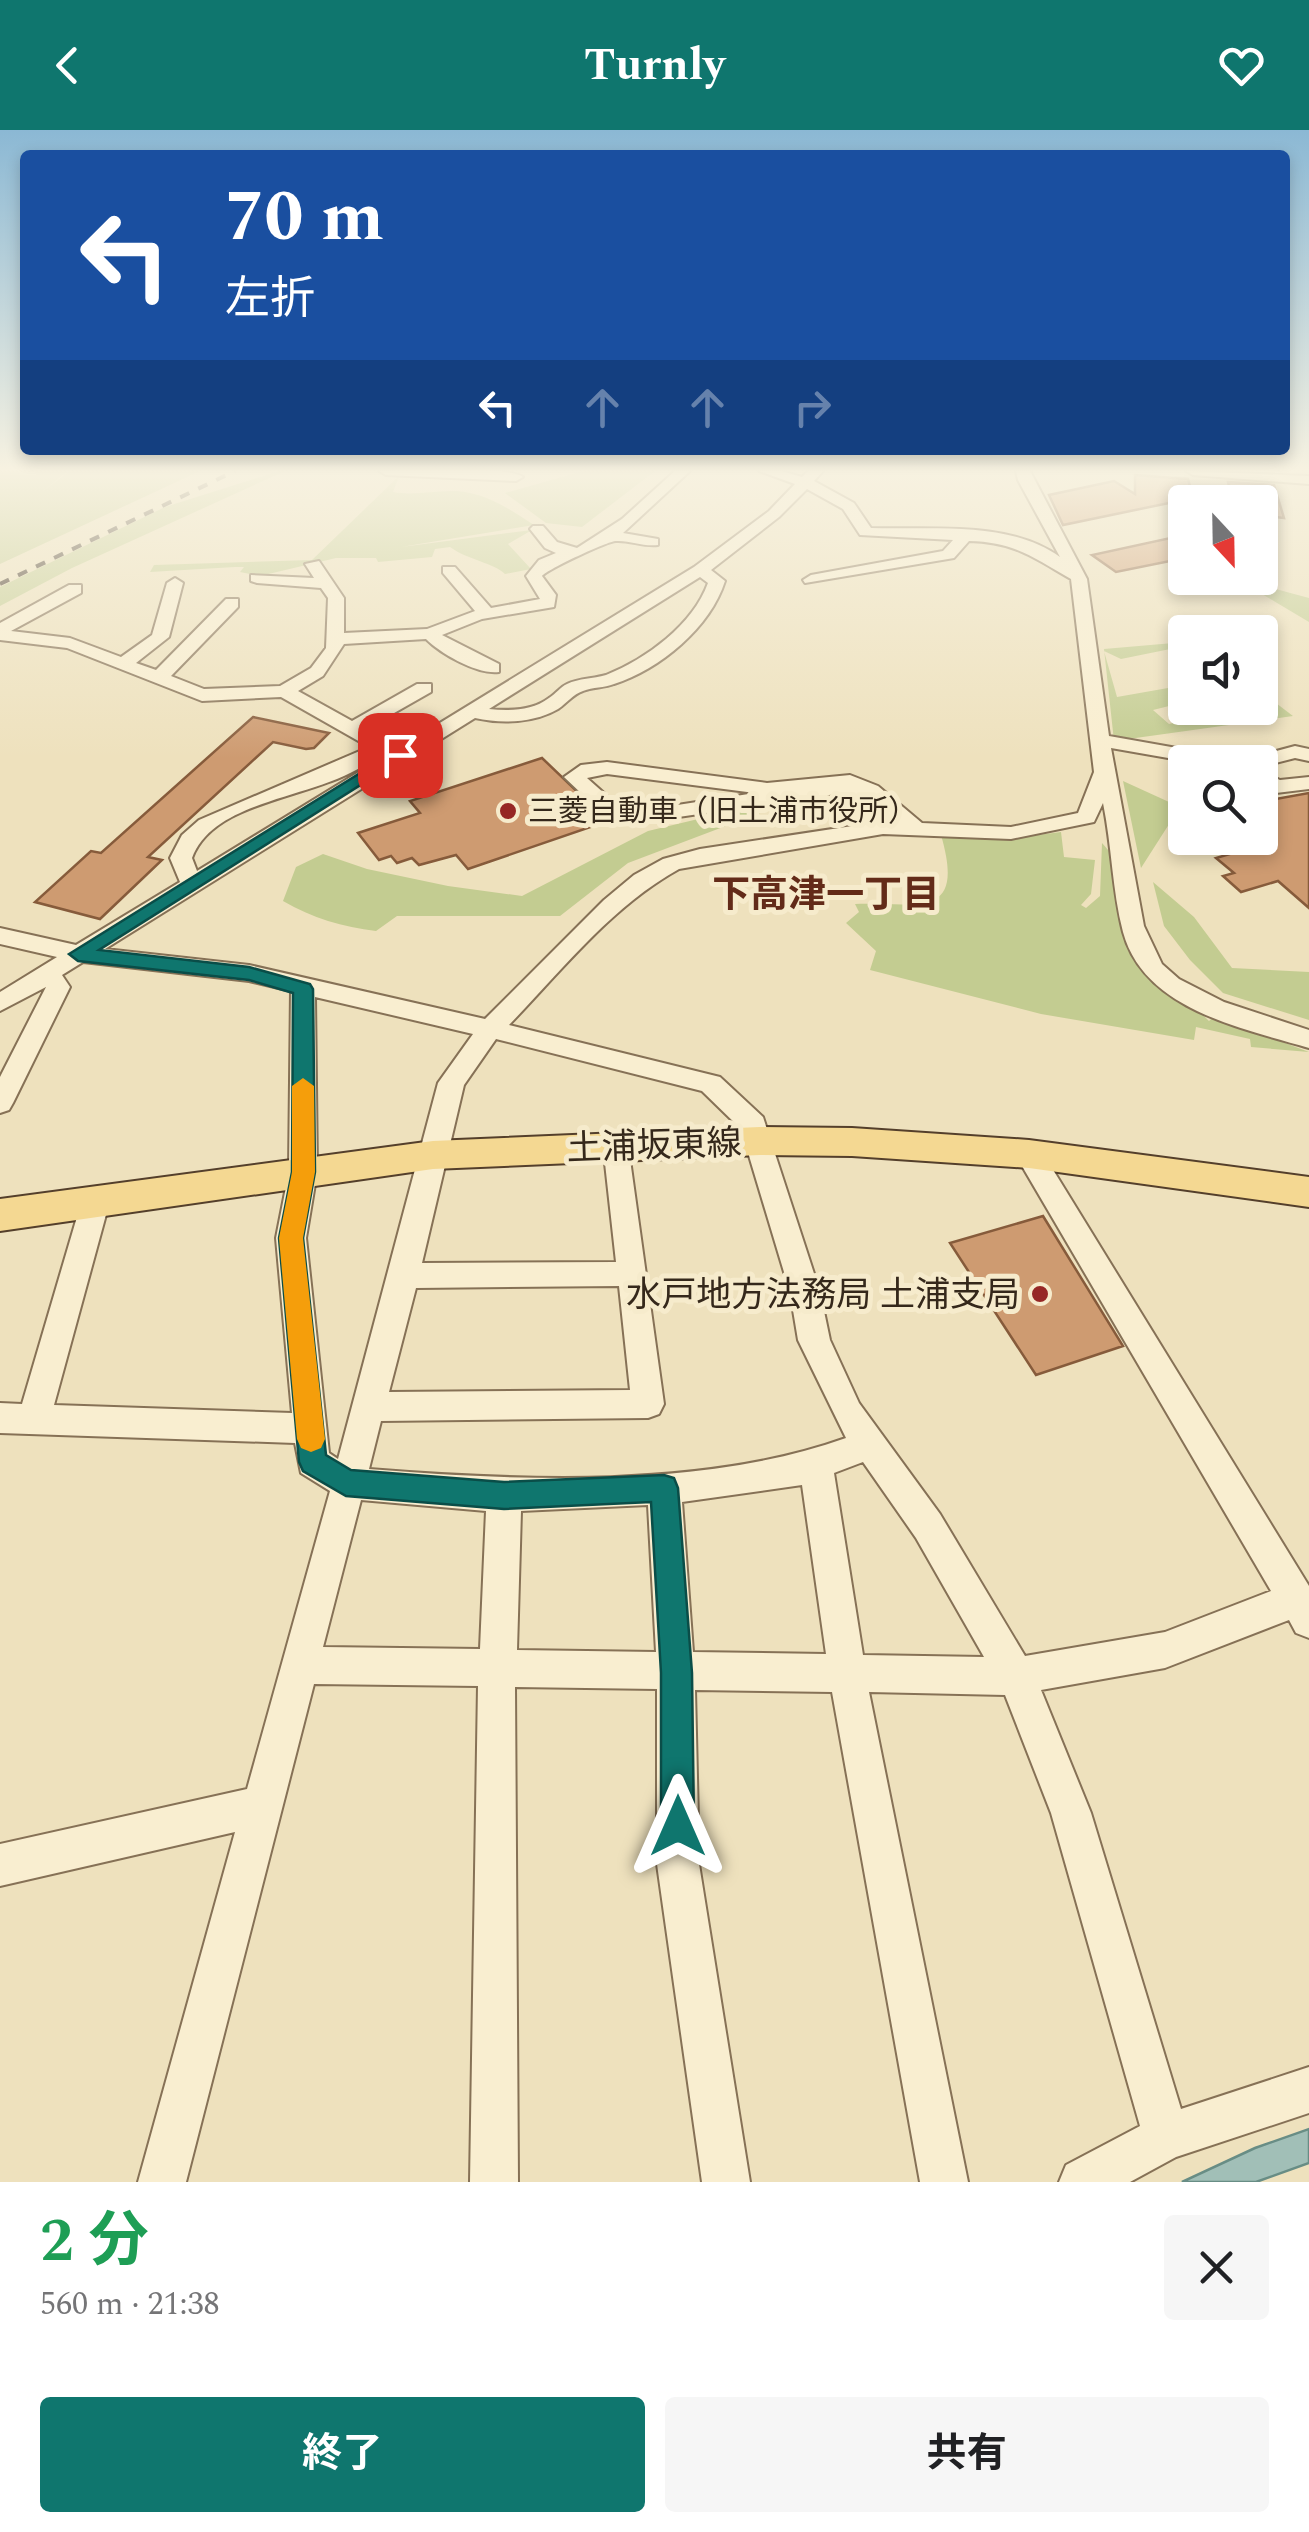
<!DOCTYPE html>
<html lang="ja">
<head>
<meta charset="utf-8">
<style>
  body { margin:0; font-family:Spectral,"Noto Sans JP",serif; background:#f6f6f6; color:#202124; height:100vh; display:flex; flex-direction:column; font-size:38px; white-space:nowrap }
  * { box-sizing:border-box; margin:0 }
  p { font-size:32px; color:#757577 }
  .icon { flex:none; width:55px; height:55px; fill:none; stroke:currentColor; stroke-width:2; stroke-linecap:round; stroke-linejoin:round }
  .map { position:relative; height:2052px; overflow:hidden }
  .drawer { display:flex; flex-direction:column; background:#fff; flex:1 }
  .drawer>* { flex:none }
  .banner { position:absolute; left:20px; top:20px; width:1270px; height:305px; border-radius:10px; box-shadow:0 5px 15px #0003; background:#1a4fa0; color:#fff; overflow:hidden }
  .needle { width:65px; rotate:158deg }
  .tools { position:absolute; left:1168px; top:355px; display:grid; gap:20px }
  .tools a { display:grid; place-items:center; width:110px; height:110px; border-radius:10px; background:#fff; box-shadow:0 5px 15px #0003; font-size:50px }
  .pin { position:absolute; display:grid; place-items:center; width:85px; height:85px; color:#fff; margin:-42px; border-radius:20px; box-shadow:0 5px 15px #0006 }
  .me { position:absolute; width:110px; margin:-55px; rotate:0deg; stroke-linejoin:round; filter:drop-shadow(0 0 8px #0008) }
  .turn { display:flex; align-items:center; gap:35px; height:210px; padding:0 40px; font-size:45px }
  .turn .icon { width:130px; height:130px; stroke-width:2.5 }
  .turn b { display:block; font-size:70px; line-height:85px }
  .lanes { display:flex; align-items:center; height:95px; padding:0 40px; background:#0003; justify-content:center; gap:50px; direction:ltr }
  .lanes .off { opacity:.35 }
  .round { display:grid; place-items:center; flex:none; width:105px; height:105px; border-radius:10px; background:#f6f6f6 }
  .headline { display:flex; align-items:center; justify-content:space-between; height:170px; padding:0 40px }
  h1 { font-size:60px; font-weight:700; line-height:75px; color:#1e9e55 }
  .primary-button { display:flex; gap:20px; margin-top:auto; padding:20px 40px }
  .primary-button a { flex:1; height:115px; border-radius:10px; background:#0f766e; color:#fff; font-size:40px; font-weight:700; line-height:115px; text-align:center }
  .primary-button a+a { background:#f6f6f6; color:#202124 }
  header { display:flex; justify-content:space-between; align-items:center; height:130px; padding:0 40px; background:#0f766e; color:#fff; font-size:45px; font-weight:700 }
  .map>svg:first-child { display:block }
  .green { fill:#c3cc91 }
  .water { fill:#a1bfb7; stroke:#688d85; stroke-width:2.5 }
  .building { fill:#ce9b71; stroke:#865b3b; stroke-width:2.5 }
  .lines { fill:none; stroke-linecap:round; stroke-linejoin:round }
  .minor-casing { stroke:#867156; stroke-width:4 }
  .major-casing { stroke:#543f2b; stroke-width:4 }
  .minor { fill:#f9eed0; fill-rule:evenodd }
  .major { fill:#f4d892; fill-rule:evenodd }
  .rail { stroke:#35281b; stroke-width:4; stroke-dasharray:10 10; stroke-linecap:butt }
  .route { fill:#0f766e; stroke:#0a4d48; stroke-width:2.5 }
  .slow { fill:#f59e0b }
  .poi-dot { fill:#962725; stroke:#f6ebcc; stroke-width:4 }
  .labels { text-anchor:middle; stroke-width:10; stroke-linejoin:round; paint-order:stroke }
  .far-poi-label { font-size:30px; fill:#35281b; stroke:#f6ebcc; text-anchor:start }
  .street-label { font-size:35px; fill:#35281b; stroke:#f6ebcc }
  .poi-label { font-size:35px; fill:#35281b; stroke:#f6ebcc; text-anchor:end }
  .neighbourhood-label { font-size:38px; font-weight:bold; fill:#632b19; stroke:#f6ebcc }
</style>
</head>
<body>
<header><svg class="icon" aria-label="back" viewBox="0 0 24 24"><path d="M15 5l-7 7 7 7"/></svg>Turnly<svg class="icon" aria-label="heart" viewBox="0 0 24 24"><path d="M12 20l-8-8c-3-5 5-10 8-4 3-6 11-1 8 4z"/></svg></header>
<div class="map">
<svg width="1309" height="2052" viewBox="0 0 1309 2052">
  <rect width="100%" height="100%" fill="#eee1bd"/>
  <path class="green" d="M0,341h68l-25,20 27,-20h130l-200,93z
    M279,341h6l-213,97 -72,38v-19l165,-80z
    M583,341h72l-73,56 -36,-4 -41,-30z
    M399,346l-6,16c22,4 41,-2 63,-1 31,2 53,18 78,34l-133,22 131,-17 -24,14 23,25 -26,5c-11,-11 -37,-14 -55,-27l-15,2 -3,8 -54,5 -2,-4h-40l-76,18 -20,-4 4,-5h-9l-85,5 4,-7 158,-5z
    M1235,448l74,20v24z
    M1185,512v4l-64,13 -17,-8 13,46 68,-12v17l-32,8 16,14 69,-16h22v-17l33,25 -179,25 -10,-92z
    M1123,651l57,26 -39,61z
    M823,659l-195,74 -68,53h-163l-21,15c-33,-4 -64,-13 -93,-30l13,-34 27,-13 44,15 81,17 74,10 126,-65z
    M1061,702l3,25 31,3 -4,34 -10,11 5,3 14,-12 2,-53 7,8 21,99 9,17 38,30 29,13 -3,5 6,6 5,-5 95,36 -58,-5 -1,-8 -54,-12 -2,13 -153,-26 -171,-44 6,-19 -30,-28 13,-11 -4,-8c63,-2 111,17 86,-69l66,4z
    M1153,752l41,35 38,51 77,4v48l-86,-27 -33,-33 -26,-34z"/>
  <path class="water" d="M1309,1999v34l-53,19h-74l73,-34z"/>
  <path class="building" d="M1135,345l53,4 5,19 -130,27 -14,-30 65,-14 21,13z
    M1228,352l46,3 10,33 -24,-3v-13h-27z
    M1175,407l10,6v15l-69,14 -24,-17z
    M253,587l76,16 -15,15 -8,1 -33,-7 -125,115 14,3 -62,59 -65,-17 56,-51 10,2z
    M542,628l66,63 -140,48 -12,-14 -37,10 -7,-7 -15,5 -6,-7 -12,4 -21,-27 62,-20 -10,-12z
    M1260,660l16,9 33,-6v115l-31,-27 -37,11 -18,-16 11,-3 -18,-15 24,-7 -17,-13h37z
    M1043,1086l80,130 -87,29 -86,-132z"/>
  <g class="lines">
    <defs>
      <path id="minor" d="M379,341c26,-1 126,-6 144,6l-7,4 -130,-6z
        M675,341h15l-67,62 35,6v6c-15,2 -28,-5 -42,-4 -8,0 -68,28 -74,35l14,19 -2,12 -72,12 -40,16 57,29v8c-21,3 -58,-18 -73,-33l-82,5 -21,32 -25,15 54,30 65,-37h14v8l-65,37 33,19 295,-181 75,-56 26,-27 -36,-13h22l21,6 6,-6h15l-9,10 40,22 17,25c60,2 138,-8 189,29l-42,-77 -2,-9h14l57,108 22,157 113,20 10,6h-41l-80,-14 33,178 18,38 17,15 45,23 85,28v18c-67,-20 -165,-38 -186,-116 -11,-42 -11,-86 -20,-129l-9,19 -83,17 -128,-5 -204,35c-67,37 -117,101 -170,156l211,52 43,40 57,175 10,48 29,63 81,111 85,142 140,-24 106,-41 -256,-437 4,-7 10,-4 10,4 270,439v52l-13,-5 -7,-13 -124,48 -124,22 50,123 90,296 128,-42v46l-133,44 -46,25h-71l7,-17 74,-39 -89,-313 -46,-118 -136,-3 99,490h-48l-88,-490 -137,-2 4,174 51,318h-48l-45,-318v-175l-142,-2 3,495h-48l8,-496 -164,-2 -128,498h-48l97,-350 -235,54v-42l247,-55 83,-298 -29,-18 -6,-30 -295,-10v-30l22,1 60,-204 4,-8 10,-3 10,3 4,8 -56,205 238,8 -16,-175 13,-66 2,-181 -42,-10 -166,-19 -21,13 8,12 -57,116 -4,7 -9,3v-36l46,-90 -46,24v-19l57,-35 -57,-13v-16l76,17 104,-63 -10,-24 12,-23 17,-15 170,-73 -88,-50 -79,4 -135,-53 -67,-8v-17l69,-38h12v8l-70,38 59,7 51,19 31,-22 15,-52 8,-5 8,5 -14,54 -33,26 20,7 70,-71h12v8l-67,69 33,13 76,-3 31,-18 15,-20 2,-50 -7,-10 -64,-5 -6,-2v-6l63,3 -9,-14 14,-3 25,37v35l83,-4 48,-18 -32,-38v-6h12l36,41 49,-9 -14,-23 13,-16 17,-7 -11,-5 -15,-19 3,-3h10l14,16 20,6 45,-29zM807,359l36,20 17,26 93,5 -10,11 -132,24 -8,5 2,3 149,-25 15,-17c46,1 65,17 102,38l23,193 -16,41 -67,14 -89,-4 -44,-37 -28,-11 -83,8 -160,-21 -26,3 -17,12 37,35 7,2 50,6 185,-27 27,18 2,12 -172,26 -37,10 -29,16 -30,25 -119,119 -236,-54 -144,-16 370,-231c27,6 59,5 83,-9 9,-6 15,-15 25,-18 10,-4 21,-3 31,-7 46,-15 96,-56 111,-103l-14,-11 68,-53zM700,447l8,6c-15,42 -62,76 -102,92 -13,4 -27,3 -39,9 -7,3 -11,10 -18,14 -17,13 -40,13 -60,11zM379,623l6,3 -188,115 -5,-13c24,-65 142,-58 187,-105zM607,644l148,19 -97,15 -44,-6 -27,-24zM315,867l158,37 -35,49 -100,376 -9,-6 -23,-215 11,-66zM496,909l206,52 39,38 49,163 8,48 48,98c-142,51 -327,43 -477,31l12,-48 267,-3 11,-4 5,-10 -37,-266 -10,-3 -10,3 -4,7 13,117 -194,1 42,-178zM619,1156l11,104 -241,2 27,-104zM863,1332l53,76 68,119 -121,-2 -29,-182zM802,1355l24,169 -133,-2 -11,-150zM361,1370l125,11 -6,138 -157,-2zM648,1375l8,147 -139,-2 4,-139z
        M1186,341l123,5v8l-116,-9z
        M1295,616l14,3v12l-14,-3 -35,9v-5h-13l3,-4z
        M1260,641l20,9 29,-3v12l-33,4 -16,-7z"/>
      <path id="major" d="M760,997l92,1 177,12 280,37v30l-280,-39 -177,-12 -92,-1 -327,14 -433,62v-32l433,-58z"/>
    </defs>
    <use href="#minor" class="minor-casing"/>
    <use href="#major" class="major-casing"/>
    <use href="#minor" class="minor"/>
    <use href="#major" class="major"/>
    <path class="rail" d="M0,454l235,-113"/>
  </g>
  <linearGradient id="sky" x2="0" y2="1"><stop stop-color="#8bb8d4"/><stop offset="0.54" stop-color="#f7f2e1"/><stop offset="1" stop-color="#f7f2e1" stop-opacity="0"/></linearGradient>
  <rect width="1309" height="628" fill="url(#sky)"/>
  <path class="route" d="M394,622l14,3 -309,195 150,17 61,17 3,5 2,183 -12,66 23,217 25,15 153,12 160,-7 10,3 4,10 14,185 2,153 -5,12 -11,5 -12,-5 -5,-12v-153l-10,-171 -147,7 -158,-13 -43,-25 -4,-9 -20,-224 13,-66 1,-179 -44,-13 -171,-19 -9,-7z"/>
  <path class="slow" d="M303,948l11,8 1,86 -12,66 22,201 -4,9 -10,4 -10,-4 -4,-9 -18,-201 13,-66v-86z"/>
  <g class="poi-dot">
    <circle cx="508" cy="681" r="10"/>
    <circle cx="1040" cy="1164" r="10"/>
  </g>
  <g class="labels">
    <g class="far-poi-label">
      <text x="528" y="691">三菱自動車（旧土浦市役所）</text>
    </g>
    <g class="street-label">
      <text transform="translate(654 1015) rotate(-2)" y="12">土浦坂東線</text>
    </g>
    <g class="poi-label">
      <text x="1020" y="1176">水戸地方法務局 土浦支局</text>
    </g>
    <g class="neighbourhood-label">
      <text x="826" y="777">下高津一丁目</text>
    </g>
  </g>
</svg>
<div class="tools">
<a><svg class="needle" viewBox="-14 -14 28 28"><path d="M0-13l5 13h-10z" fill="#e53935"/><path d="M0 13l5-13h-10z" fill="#757577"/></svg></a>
<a><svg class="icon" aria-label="sound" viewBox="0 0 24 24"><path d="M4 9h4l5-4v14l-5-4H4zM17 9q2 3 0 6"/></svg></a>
<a><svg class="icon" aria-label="search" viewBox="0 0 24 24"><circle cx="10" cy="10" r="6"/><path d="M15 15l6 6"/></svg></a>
</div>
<div class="pin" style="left:400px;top:625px;background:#d93025"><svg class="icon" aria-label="arrive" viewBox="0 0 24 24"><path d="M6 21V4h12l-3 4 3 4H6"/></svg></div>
<svg class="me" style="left:678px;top:1696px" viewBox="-20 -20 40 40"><path d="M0-17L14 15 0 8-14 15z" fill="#0f766e" stroke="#fff" stroke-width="4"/></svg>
<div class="banner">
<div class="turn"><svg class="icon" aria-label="left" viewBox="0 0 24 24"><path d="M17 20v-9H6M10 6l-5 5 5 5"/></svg><div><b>70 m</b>左折</div></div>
<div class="lanes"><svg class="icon" aria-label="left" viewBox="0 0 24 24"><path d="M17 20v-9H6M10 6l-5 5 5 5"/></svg><svg class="icon off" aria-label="ahead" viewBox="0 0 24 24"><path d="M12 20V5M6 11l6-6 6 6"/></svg><svg class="icon off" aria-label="ahead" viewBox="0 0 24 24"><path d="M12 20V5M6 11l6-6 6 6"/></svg><svg class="icon off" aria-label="right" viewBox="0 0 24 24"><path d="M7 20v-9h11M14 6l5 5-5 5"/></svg></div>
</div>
</div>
<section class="drawer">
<div class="headline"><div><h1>2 分</h1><p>560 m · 21:38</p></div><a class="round"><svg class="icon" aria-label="close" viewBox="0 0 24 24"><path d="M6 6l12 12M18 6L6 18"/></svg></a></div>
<div class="primary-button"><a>終了</a><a>共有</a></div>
</section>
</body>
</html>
